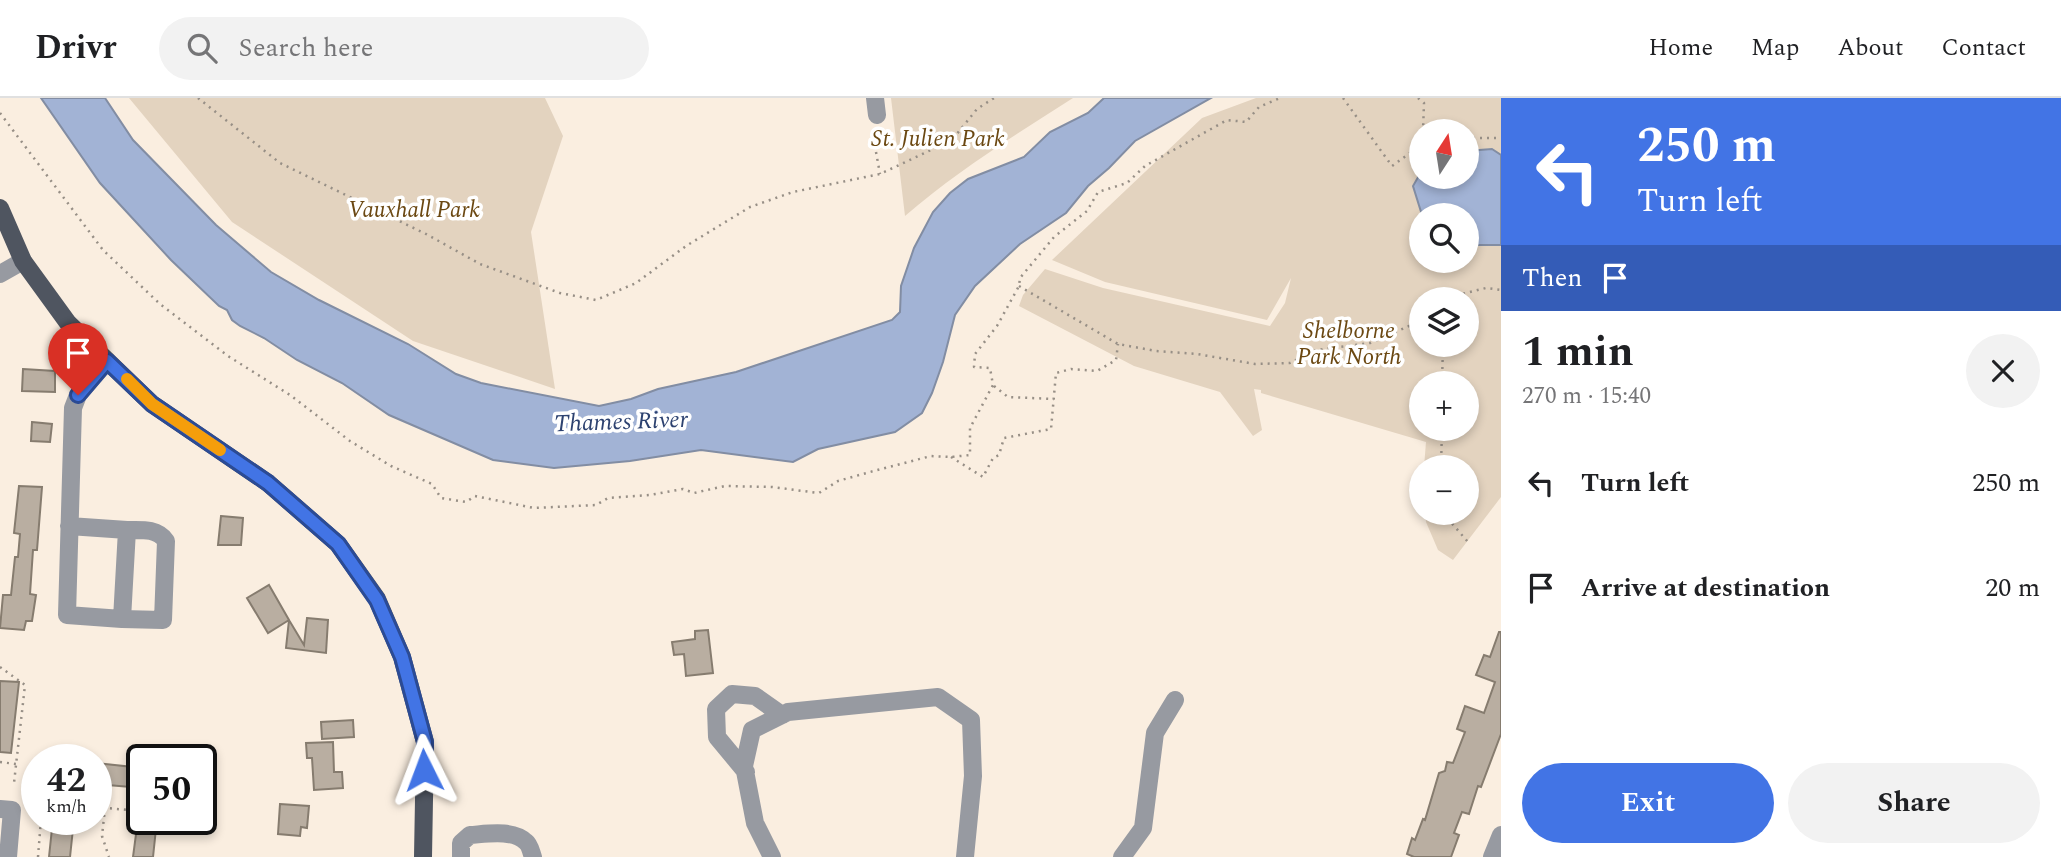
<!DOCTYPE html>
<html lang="en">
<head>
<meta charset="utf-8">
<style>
  body { margin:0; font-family:Spectral,serif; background:#f2f2f2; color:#202124; height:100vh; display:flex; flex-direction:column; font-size:26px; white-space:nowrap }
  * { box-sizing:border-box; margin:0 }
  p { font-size:23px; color:#757577 }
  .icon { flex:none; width:38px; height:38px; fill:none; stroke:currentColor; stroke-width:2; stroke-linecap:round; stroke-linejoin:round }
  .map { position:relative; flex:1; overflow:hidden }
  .details { display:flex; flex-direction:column; background:#fff; width:560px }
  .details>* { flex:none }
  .top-card { background:#4274e5; color:#fff; overflow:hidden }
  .needle { width:46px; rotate:12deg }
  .controls { position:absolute; left:1409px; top:21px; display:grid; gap:14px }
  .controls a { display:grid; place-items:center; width:70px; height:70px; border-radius:50%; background:#fff; box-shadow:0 4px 10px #0003; font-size:35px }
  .speed { position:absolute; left:21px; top:646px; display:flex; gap:14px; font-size:35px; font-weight:700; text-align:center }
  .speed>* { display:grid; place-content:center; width:91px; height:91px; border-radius:50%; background:#fff; box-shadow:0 4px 10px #0003; line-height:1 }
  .speed small { font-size:18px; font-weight:400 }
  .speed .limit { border:4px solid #111; border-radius:10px; background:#fff; color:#111 }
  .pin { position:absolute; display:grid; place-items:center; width:60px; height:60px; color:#fff; margin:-72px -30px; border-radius:50% 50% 50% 0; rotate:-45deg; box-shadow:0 0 7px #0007 }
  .pin .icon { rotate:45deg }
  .me { position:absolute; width:77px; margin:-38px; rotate:357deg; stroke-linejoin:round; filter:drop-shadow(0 0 5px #0008) }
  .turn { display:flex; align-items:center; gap:24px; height:147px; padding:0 21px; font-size:32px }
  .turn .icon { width:91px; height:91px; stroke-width:2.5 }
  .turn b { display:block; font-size:49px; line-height:60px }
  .then { display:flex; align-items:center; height:66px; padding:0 21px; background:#0003; gap:14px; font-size:26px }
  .round { display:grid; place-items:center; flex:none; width:74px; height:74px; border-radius:37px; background:#f2f2f2 }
  .overview { display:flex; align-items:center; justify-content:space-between; height:119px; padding:0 21px }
  h1 { font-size:42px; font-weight:700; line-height:52px }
  .primary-button { display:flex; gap:14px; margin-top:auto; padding:14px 21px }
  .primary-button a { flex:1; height:80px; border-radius:42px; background:#4274e5; color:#fff; font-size:28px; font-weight:700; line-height:80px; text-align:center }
  .primary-button a+a { background:#f2f2f2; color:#202124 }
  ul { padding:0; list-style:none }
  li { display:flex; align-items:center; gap:21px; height:105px; padding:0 21px }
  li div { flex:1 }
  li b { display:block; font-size:26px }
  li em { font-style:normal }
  header { display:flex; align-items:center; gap:42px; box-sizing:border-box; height:98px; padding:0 35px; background:#fff; border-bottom:2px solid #e0e0e0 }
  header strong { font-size:33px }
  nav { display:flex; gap:38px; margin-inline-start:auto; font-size:24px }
  .search { width:490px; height:63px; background:#f2f2f2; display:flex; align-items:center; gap:18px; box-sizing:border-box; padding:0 24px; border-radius:38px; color:#757577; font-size:26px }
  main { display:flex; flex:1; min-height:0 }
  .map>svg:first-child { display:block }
  .green { fill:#e3d3bf; fill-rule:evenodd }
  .water { fill:#a2b3d5; stroke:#828da3; stroke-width:2 }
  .building { fill:#b9aea1; stroke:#867c6f; stroke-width:2 }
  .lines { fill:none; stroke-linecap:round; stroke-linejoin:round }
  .path { stroke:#978f86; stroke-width:2.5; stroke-dasharray:2 5; stroke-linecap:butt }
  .minor { stroke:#979aa1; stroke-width:18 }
  .major { stroke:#4f5560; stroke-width:18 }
  .route-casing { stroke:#2b4b95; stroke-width:18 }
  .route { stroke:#4274e5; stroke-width:12 }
  .slow { stroke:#f59e0b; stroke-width:12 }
  .labels { text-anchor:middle; stroke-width:7; stroke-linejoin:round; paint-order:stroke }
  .park-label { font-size:23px; font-style:italic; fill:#6b4812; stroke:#fff }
  .water-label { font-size:24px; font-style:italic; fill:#2d4270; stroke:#fff }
</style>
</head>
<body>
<header>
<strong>Drivr</strong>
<div class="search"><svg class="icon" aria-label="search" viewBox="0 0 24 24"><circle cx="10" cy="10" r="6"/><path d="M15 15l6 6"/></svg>Search here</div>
<nav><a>Home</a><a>Map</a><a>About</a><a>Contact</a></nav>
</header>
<main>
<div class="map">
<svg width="1501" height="759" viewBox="0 0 1501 759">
  <rect width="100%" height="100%" fill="#faeee0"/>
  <path class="green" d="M129,0h416l18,38 -32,96 24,157 -142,-48 -181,-119z
    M891,0h182c-58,37 -116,73 -168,118z
    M1256,0h245v399l-48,63 -15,-10 -12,-28 -1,-9h41v-46h-42l2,-25 -165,-49v-3l-7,-1 8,41 -9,6 -33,-44 -86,-26 -115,-60 4,-11 22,-26 58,19 167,38 15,-23 6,-25 -24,42 -162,-38 -53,-22 150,-142zM1421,33h45v46h-45zM1421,117h45v46h-45zM1421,201h45v46h-45zM1421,285h45v46h-45z"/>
  <path class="water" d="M41,0h64l28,42 83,85 55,47 48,28 89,44 48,30 25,9 118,23 32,-7 27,-10 78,-17 156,-52 8,-8 1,-26 13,-38 19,-36 17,-19 18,-14 56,-22 26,-25 38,-19 16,-15h107l-76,43 -26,27 -21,18 -22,27 -46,31 -45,42 -20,29 -12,47 -11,31 -10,20 -27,19 -77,17 -25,13 -92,-12 -71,11 -76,7 -61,-8 -104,-45 -47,-32 -45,-23 -33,-22 -24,-12 -8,-6 -5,-10 -8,-4 -48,-46 -71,-77z
    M1492,51l9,6v90h-34l-1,-30h-44l-9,-29 8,-14v5h45l1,-26z"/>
  <path class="building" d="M23,271l32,2v21l-33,-1z
    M32,324l20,2 -2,18 -19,-1z
    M19,388l23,1 -5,63h-4l-3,44 6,1 -4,26h-6l-2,9 -24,-2 3,-33h8l4,-38h3l2,-23 -6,-1z
    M221,418l22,2 -2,27h-23z
    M269,487l20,35 -21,13 -21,-35z
    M307,520l21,2 -2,33 -40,-5 3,-28 15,25z
    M708,532l5,43 -27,3 -2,-22 -10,1 -2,-13 23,-3v-8z
    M1499,534h2v102l-20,53 -3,-1 -9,28 -7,-2 -8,21 5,2 -8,22h-37l-7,-3 5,-16 3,2 8,-21 2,1 14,-47 6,-2 2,-9 6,1 12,-31 -8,-3 8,-23 19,7 11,-31 -19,-7 8,-20 6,2z
    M0,583l19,1 -8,71 -11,-1z
    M353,622l1,17 -32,2 -1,-17z
    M333,644l1,30h8l1,16 -29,2 -2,-32h-5l-1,-15z
    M96,665l46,5v20l-46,-4z
    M280,706l29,2 -2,22 -6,-1 -1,9 -22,-2z
    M53,721h21l-4,38h-21z
    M138,721h19l-4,38h-20z"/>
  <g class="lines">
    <path class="path" d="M198,0l82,65 148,72 52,29 80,29 36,7 40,-17 50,-37 64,-39 43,-15 87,-18 72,-34 25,-31 17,-11
      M1343,0l49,68 29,-21
      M1418,0l6,5 -1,28
      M0,15l103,137 57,54 68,52 62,39 60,46 41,25 41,18 9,14 25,4 9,-6 59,12 62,-3 12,-7 42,-3 33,-6 11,4 31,-7 47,1 47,6 19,-12 32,-9 61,-16 20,1 19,-2v-27l23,-43 -3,-17 -16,-1 1,-13 22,-28 22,-40 1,-8 34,-41 33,-26 11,-19 29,-9 18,-17 82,-46 19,2 13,-15 21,-9
      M1466,40h35
      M876,54l4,22
      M1019,188l99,58 38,7 41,3 58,10 35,-1 26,-13 54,-7 39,-17h12
      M1459,201l3,-5 24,-6 15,2
      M1442,285l1,-38
      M994,288l14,11 46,2
      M951,359l32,20 10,-19 6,-3 5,-17 47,-9 5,-56 15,-4 26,2 19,-11 2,-16
      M1441,369l1,-38
      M1443,415l25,29
      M0,569l25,18 -11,98
      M0,664l16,2
      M96,709l32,3
      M105,710l-3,28 7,21
      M38,759l3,-38"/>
    <path class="minor" d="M875,0l2,17
      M0,176l23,-13
      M69,428l58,4 -5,89 -55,-4 6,-207 5,-13 29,-34
      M122,521l41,1 3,-79c-9,-13 -25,-11 -39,-11
      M746,674l-29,-35 -1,-28 16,-15 23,2 27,19
      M0,711l12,1 -4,47
      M461,759v-14l9,-8c16,-1 43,-6 56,7 4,3 5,10 7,15
      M772,759l-17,-34 -11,-57 8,-36 36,-18 150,-15 33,23 2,56 -8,81
      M1122,759l21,-29 12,-95 20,-33
      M1492,759l9,-22"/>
    <path class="major" d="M0,110l23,53 45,62 84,81 116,79 70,61 39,55 25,58 23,85 -2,115"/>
  </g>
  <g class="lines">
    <defs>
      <path id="route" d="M78,297l29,-34 45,43 116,79 70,61 39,56 25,57 23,85 -1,28"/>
    </defs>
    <use href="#route" class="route-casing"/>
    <use href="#route" class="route"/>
    <path class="slow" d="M127,281l25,25 68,46"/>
  </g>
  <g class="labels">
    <g class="park-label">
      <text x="938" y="48">St. Julien Park</text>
      <text x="414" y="119">Vauxhall Park</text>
      <text x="1349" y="240">Shelborne<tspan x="1349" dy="26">Park North</tspan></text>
    </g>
    <g class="water-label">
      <text transform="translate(621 323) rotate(-2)" y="8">Thames River</text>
    </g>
  </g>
</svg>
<div class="controls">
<a><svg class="needle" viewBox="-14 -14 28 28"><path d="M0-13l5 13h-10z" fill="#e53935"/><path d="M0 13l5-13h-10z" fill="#757577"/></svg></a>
<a><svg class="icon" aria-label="search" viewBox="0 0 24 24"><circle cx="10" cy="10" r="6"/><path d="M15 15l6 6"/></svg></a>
<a><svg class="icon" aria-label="layers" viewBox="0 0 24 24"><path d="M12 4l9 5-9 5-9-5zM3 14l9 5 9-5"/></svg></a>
<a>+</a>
<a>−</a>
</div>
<div class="speed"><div>42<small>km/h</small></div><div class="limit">50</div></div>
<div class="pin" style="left:78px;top:297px;background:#d93025"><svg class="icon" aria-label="arrive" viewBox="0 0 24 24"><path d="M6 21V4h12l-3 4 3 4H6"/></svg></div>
<svg class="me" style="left:424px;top:672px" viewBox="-20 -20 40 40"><path d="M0-17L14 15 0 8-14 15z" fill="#4274e5" stroke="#fff" stroke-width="4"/></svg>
</div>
<section class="details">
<div class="top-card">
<div class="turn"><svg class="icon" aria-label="left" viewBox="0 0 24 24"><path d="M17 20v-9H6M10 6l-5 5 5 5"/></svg><div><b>250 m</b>Turn left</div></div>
<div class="then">Then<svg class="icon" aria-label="arrive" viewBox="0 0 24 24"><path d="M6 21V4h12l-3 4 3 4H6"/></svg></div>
</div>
<div class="overview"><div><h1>1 min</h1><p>270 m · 15:40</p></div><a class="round"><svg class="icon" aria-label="close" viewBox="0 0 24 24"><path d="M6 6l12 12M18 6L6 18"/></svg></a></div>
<ul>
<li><svg class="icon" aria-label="left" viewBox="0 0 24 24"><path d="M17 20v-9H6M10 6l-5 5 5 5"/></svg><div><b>Turn left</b></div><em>250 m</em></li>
<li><svg class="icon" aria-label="arrive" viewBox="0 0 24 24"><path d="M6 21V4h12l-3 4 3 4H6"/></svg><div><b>Arrive at destination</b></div><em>20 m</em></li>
</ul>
<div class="primary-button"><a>Exit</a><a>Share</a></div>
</section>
</main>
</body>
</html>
